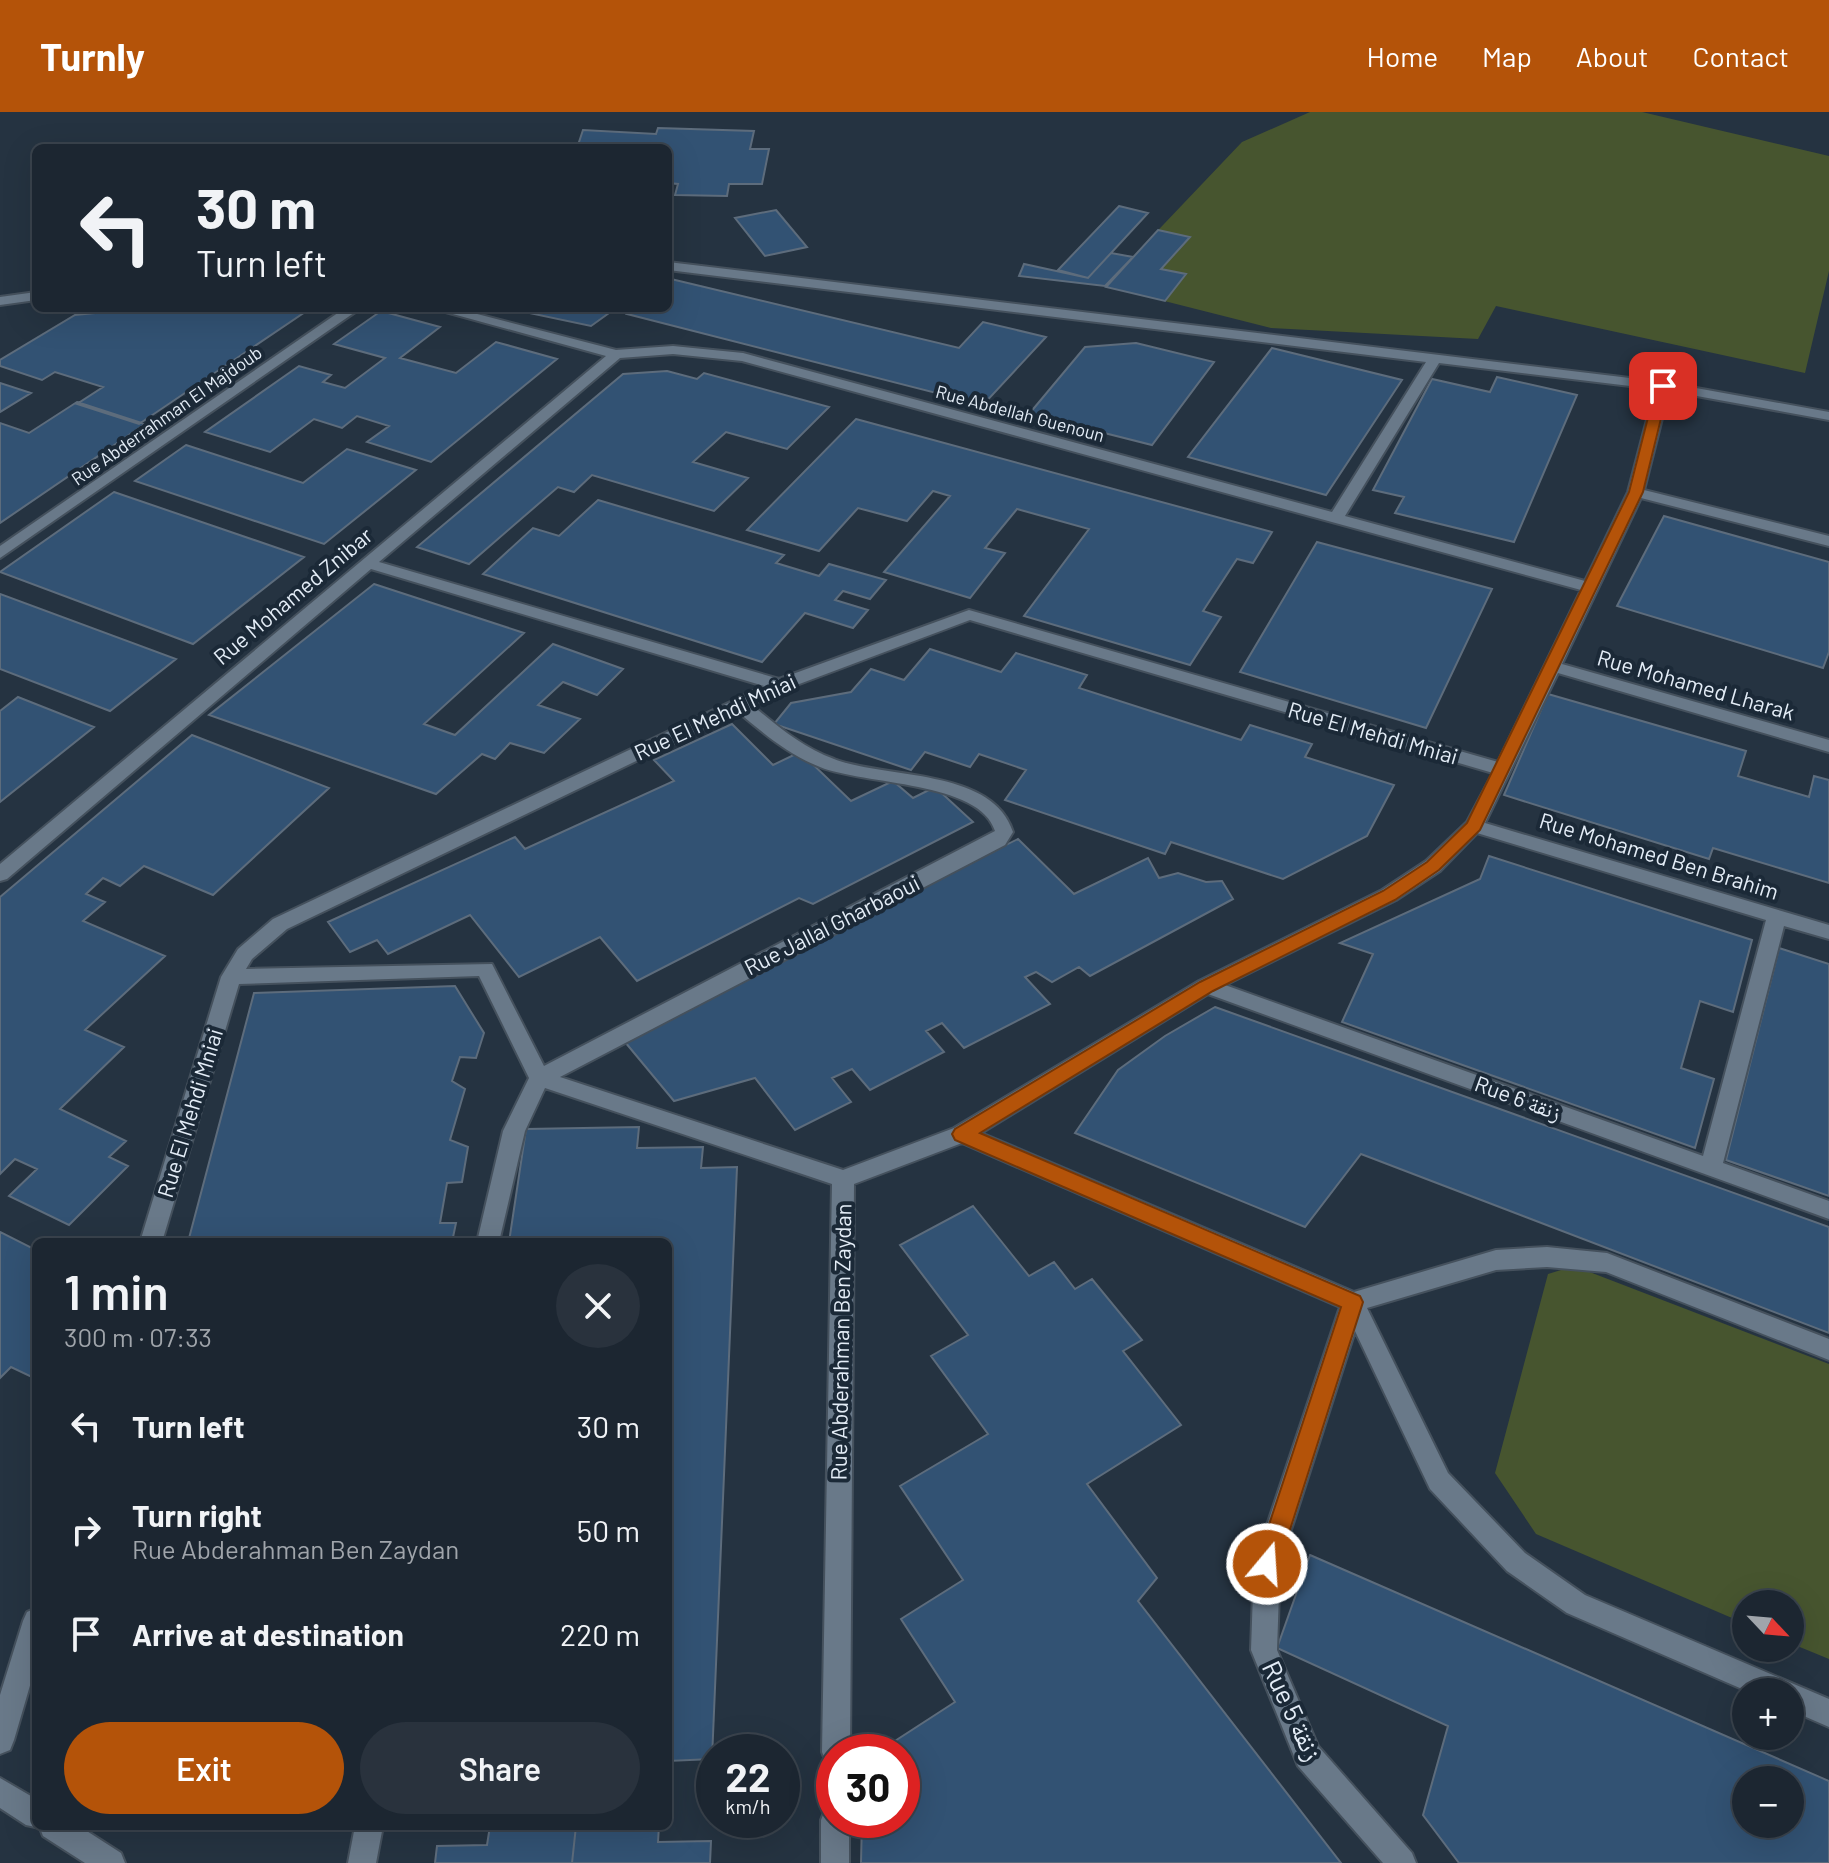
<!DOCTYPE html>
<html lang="en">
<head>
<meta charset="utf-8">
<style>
  body { margin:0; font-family:Barlow,"Noto Naskh Arabic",sans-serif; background:#29323d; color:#f1f3f6; height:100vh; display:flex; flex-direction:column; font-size:30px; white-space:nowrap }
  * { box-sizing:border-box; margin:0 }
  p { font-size:26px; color:#a0a5ab }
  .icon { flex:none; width:44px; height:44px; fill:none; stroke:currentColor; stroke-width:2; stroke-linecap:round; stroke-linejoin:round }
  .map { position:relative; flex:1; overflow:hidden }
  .sheet { position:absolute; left:32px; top:1126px; width:640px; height:592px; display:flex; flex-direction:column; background:#1c2631; border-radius:12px; box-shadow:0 8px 32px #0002,0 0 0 2px #3a434d }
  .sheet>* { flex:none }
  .top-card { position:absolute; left:32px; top:32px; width:640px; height:168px; border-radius:12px; box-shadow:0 8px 32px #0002,0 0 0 2px #3a434d; background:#1c2631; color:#f1f3f6; overflow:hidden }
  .needle { width:52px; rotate:116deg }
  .tools { position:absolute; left:1732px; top:1478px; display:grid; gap:16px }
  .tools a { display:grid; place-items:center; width:72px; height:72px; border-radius:50%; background:#1c2631; box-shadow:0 8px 32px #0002,0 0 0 2px #3a434d; font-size:40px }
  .speed { position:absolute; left:696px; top:1622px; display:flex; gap:16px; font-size:40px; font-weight:700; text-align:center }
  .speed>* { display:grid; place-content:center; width:104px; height:104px; border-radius:50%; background:#1c2631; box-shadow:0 8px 32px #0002,0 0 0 2px #3a434d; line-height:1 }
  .speed small { font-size:20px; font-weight:400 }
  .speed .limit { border:12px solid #d22; background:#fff; color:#111 }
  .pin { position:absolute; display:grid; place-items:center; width:68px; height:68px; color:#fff; margin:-34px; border-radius:16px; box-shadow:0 4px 12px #0006 }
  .me { position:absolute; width:88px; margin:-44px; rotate:18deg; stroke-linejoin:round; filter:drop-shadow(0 0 6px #0008) }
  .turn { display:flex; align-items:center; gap:28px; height:168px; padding:0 32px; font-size:36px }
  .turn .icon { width:104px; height:104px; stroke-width:2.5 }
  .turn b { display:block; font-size:56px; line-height:68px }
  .round { display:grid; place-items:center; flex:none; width:84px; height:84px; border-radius:42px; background:#29323d }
  .headline { display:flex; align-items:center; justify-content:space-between; height:136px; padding:0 32px }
  h1 { font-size:48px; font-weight:600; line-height:60px }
  .action { display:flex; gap:16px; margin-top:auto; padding:16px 32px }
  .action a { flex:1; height:92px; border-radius:48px; background:#b45309; color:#fff; font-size:32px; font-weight:600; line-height:92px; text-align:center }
  .action a+a { background:#29323d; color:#f1f3f6 }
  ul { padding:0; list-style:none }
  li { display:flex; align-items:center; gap:24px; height:104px; padding:0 32px }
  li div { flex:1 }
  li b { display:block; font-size:30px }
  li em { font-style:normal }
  header { display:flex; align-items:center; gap:48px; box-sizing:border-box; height:112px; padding:0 40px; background:#b45309; color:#fff }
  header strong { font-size:38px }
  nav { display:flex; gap:44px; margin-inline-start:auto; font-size:28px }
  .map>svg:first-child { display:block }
  .green { fill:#47552f }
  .building { fill:#325273; stroke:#5d6c7c; stroke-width:2; fill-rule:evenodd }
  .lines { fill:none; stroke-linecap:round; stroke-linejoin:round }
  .street-casing { stroke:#45515d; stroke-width:4 }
  .street { fill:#697989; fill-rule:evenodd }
  .route { fill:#b45309; stroke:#753606; stroke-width:2 }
  .labels { text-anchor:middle; stroke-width:8; stroke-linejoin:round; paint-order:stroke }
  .far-street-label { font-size:18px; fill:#e4edf7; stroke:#1b2937 }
  .street-label { font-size:22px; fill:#e4edf7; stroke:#1b2937 }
  .near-street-label { font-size:26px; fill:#e4edf7; stroke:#1b2937 }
</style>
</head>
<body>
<header>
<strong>Turnly</strong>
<nav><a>Home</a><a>Map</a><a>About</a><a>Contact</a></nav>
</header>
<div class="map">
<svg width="1829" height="1751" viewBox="0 0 1829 1751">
  <rect width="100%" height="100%" fill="#253341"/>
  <path class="green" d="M1310,0h332l187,44v115l-24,102 -309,-67 -18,33 -207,-11 -166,-42 137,-144z
    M1574,1154l255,98v295l-39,-16v-39h-44v20l-210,-90 -41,-61 53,-199z"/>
  <path class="building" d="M658,16l96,3 -4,18h19l-7,35h-33l-2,12 -52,-1 3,-11 -10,-1v-35h-103h12l6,-18 73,4z
    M1119,94l29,7 -60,65 -30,-8z
    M776,98l31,37 -42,9 -30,-38z
    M1158,118l32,7 -29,32 25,5 -21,27 -59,-14z
    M1111,141l22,4 -28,29 -86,-10 5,-12 64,14z
    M671,167l288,69 24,-26 63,15 -63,68 -356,-91 8,-6h33v-26z
    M146,196h165l-172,116 -62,-20 26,-17 -48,-15 -13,8 -42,-14v-6l75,-45z
    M506,196h110l-25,18z
    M381,199l59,16 -40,31 56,15 40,-31 61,17 -126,103 -64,-20 22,-16 -32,-10 -15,12 -28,-9 -44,33 -65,-20 94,-66 32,9 -8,7 22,6 40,-30 -51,-14z
    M1136,231l78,19 -62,83 -123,-31 56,-67z
    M1272,236l130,32 -76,115 -138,-38z
    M667,259l30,8 7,-6 125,34 -42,42 -61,-17 -33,30 55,16 -34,33 -122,-36 -18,17 -16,-5 -89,77 -52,-17 206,-173z
    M1497,265l80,18 -63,147 -119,-29 9,-16 -31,-7 59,-111 58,13z
    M0,271l31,10 -31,19z
    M77,290l68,22 -145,99v-100l29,10z
    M856,307l416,113 -19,31 -16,-4 -34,52 18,6 -31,48 -166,-49 65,-87 -72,-20 -32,39 20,5 -35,45 -86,-26 66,-76 -17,-5 -26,30 -49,-13 -39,43 -72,-21z
    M186,333l117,38 44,-34 69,21 -92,74 -189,-63z
    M114,380l190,65 -111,87 -193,-72z
    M598,388l186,55 -8,8 43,13 10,-12 57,16 -16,19 -27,-8 -8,9 33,10 -15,18 -48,-15 -43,49 -279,-88 50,-46 26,8z
    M1664,404l165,46v90l-6,16 -206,-62z
    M1317,430l175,47 -66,139 -186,-56z
    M374,472l150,49 -100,91 31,11 98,-91 70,25 -26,26 -34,-13 -25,23 42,14 -36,34 -34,-10 -15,16 -13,-5 -46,40 -227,-79z
    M0,482l176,65 -66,52 -110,-42z
    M930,537l71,23 15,-19 71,22 -8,13 162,52 9,-15 62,19 -7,13 89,28 -27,51 -84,43 -112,-37 -6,12 -160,-54 21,-30 -47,-16 -9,13 -45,-15 -14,18 -137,-46 17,-21 60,-11 20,-23 33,11z
    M1548,582l198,57 -8,25 71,21 5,-21 15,4v103l-116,-35 -4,11 -205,-64z
    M18,585l76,30 -94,75v-91z
    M732,612l41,41 27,-13 51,49 42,-20 20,17 22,-11 38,35 -160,82 -14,-6 -162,83 -37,-44 -81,40 -49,-62 -82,39 -11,-14 -27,12 -22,-30 187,-85 10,12 149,-68 -20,-21z
    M192,623l137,53 -116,107 -69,-29 -24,20 -17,-8 -17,16 19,8 -22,19 82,35 -80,74 39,17 -64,62 66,32 -17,16 19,9 -59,59 -60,-29 28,-27 -22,-10 -15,15v-277z
    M1018,727l56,55 74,-36 11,20 19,-5 28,9 16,-1 11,18 -143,77 -11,-9 -27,15 -16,-10 -11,5 25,27 -86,44 -22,-25 -16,8 18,21 -74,38 -18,-21 -20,9 19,24 -56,28 -40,-52 -81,23 -54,-65z
    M1489,744l263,84 -19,72 -33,-11 -19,67 33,11 -19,69 -353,-126 31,-68 -33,-11 140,-64z
    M1779,836l50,16v232l-103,-36z
    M455,874l29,47 -8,25 -16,-1 -8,24 13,8 -15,51 18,7 -6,35 -15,1 -7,40h16l-4,19h-264l66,-249z
    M1215,895l614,220v106l-468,-179 -56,73 -230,-94 43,-63 47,-34z
    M639,1015l-2,21 66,-1 -2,21 36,-1 -25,592 -44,2v-519h-159l17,-113z
    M973,1094l56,70 25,-14 21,27 17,-10 50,61 -19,11 58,74 -94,59 70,94 -19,23 203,262h-480l1,-43h40v-68h-24l77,-50 -54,-83 62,-39 -63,-94 88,-52 -57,-78 37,-21 -68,-90z
    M0,1120l36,18v129l-25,-12 -11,11z
    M1310,1443l519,226v82h-370l-36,-48 25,-89 -171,-78zM1746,1668h44v44h-44z
    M490,1714h86l-4,37h-137l2,-17 50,-1z
    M576,1714h83l-1,16 53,-1 -1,22h-138z"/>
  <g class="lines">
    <defs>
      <path id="street" d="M668,150l995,120 166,30v8l-160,-29 -25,99 185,46v10l-188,-48 -79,166 267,76v12l-271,-79 -73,150 344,102v14l-45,-13 -61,237 106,38v18l-621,-225 -227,139 373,159 142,-42 51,-3 60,6 222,86v21l-223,-88 -59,-5 -51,3 -129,38 81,165 77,80 60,42 244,104v28l-39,-17v-18h-41l-182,-79 -60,-42 -77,-82 -75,-158 -75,233 -3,86 41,96 94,107 4,10h-33l-85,-97 -47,-116 3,-86 86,-257 -378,-164 -108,41 -4,568h-16v13l-8,-3 -4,-10 10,-568 -287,-96 -20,43 -26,111h-22l26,-111 26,-53 -50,-102 -240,8 -77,258h-22l81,-265 17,-28 35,-30 491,-233 -393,-117 -364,310 -7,2v-17l606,-508 -175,-48h23l162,42 57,-4 70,7 589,159 94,-150 -758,-92zM673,242l69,7 839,229 -83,172 -529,-152 -190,69 -400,-117 241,-204zM1439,251l216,26 -27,103 -43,89 -240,-65zM970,508l523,153 -26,49 -41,39 -44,29 -183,91 -245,147 -111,42 -283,-93 445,-232 8,-13c-20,-64 -127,-53 -179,-73 -31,-11 -57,-33 -82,-54l34,-16zM738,600c25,21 51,43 82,55 44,18 160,14 175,64l-451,235 -52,-102 -246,5 6,-10 35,-30zM1477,721l289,87 -63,236 -478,-171 171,-85 44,-29z
        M36,180v8l-36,5v-8z
        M345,196h16l-361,250v-12z
        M36,1496v57l-22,75 -4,10 -10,4v-59l23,-74 4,-9z
        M0,1666l36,21v27h43l42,27 4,10h-40l-42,-27 -3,-8 -14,-3 -26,-17z
        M834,1694v14h15v43h-28v-43l4,-10z
        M355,1714h28l-7,37h-28z"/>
    </defs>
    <use href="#street" class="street-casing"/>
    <use href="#street" class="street"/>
  </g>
  <path class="route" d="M1663,270l6,4 -26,106 -163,338 -41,40 -44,30 -182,91 -233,142 380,163 3,6 -84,262 -3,8 -9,3 -8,-3 -3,-8 85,-257 -386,-167 -3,-6 3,-5 245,-147 183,-91 44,-29 40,-39 162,-331 27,-106z"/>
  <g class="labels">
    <g class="far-street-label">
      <text transform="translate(1020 302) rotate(15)" y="6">Rue Abdellah Guenoun</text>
      <text transform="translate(167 304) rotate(-35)" y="6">Rue Abderrahman El Majdoub</text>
    </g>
    <g class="street-label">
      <text transform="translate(293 484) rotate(-40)" y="8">Rue Mohamed Znibar</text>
      <text transform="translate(1696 573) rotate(16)" y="8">Rue Mohamed Lharak</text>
      <text transform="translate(715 605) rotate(-25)" y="8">Rue El Mehdi Mniai</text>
      <text transform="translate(1373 621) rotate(16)" y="8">Rue El Mehdi Mniai</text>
      <text transform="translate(1659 744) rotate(17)" y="8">Rue Mohamed Ben Brahim</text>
      <text transform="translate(832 813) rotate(-27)" y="8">Rue Jallal Gharbaoui</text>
      <text transform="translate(1518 986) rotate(20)" y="8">Rue 6 زنقة</text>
      <text transform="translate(190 1001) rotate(-73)" y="8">Rue El Mehdi Mniai</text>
      <text transform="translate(841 1230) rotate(-89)" y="8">Rue Abderahman Ben Zaydan</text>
    </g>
    <g class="near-street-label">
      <text transform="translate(1292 1599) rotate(65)" y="9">Rue 5 زنقة</text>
    </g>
  </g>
</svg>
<div class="tools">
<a><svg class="needle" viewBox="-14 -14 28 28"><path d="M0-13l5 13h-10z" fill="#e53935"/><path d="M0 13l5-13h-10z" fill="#a0a5ab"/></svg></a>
<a>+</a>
<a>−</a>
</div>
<div class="speed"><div>22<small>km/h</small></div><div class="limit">30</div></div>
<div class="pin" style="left:1663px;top:274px;background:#d93025"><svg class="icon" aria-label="arrive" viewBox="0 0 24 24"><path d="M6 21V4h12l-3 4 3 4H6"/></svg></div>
<svg class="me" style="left:1267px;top:1452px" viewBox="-20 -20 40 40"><circle r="17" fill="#b45309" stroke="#fff" stroke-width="3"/><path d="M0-11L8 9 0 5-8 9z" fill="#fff"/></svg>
<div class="top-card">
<div class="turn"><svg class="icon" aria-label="left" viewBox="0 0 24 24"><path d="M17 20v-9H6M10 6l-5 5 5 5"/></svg><div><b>30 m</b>Turn left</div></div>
</div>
<section class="sheet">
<div class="headline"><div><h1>1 min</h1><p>300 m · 07:33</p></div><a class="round"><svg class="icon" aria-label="close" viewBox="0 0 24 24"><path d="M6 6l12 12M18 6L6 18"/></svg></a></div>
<ul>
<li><svg class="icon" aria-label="left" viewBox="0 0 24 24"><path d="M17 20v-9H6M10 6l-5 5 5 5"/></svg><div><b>Turn left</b></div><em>30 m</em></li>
<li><svg class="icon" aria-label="right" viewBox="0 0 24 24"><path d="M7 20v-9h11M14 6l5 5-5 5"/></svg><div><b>Turn right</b><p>Rue Abderahman Ben Zaydan</p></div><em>50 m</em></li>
<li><svg class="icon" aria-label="arrive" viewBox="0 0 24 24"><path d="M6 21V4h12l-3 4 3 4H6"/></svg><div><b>Arrive at destination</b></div><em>220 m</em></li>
</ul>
<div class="action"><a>Exit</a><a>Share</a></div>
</section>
</div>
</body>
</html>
